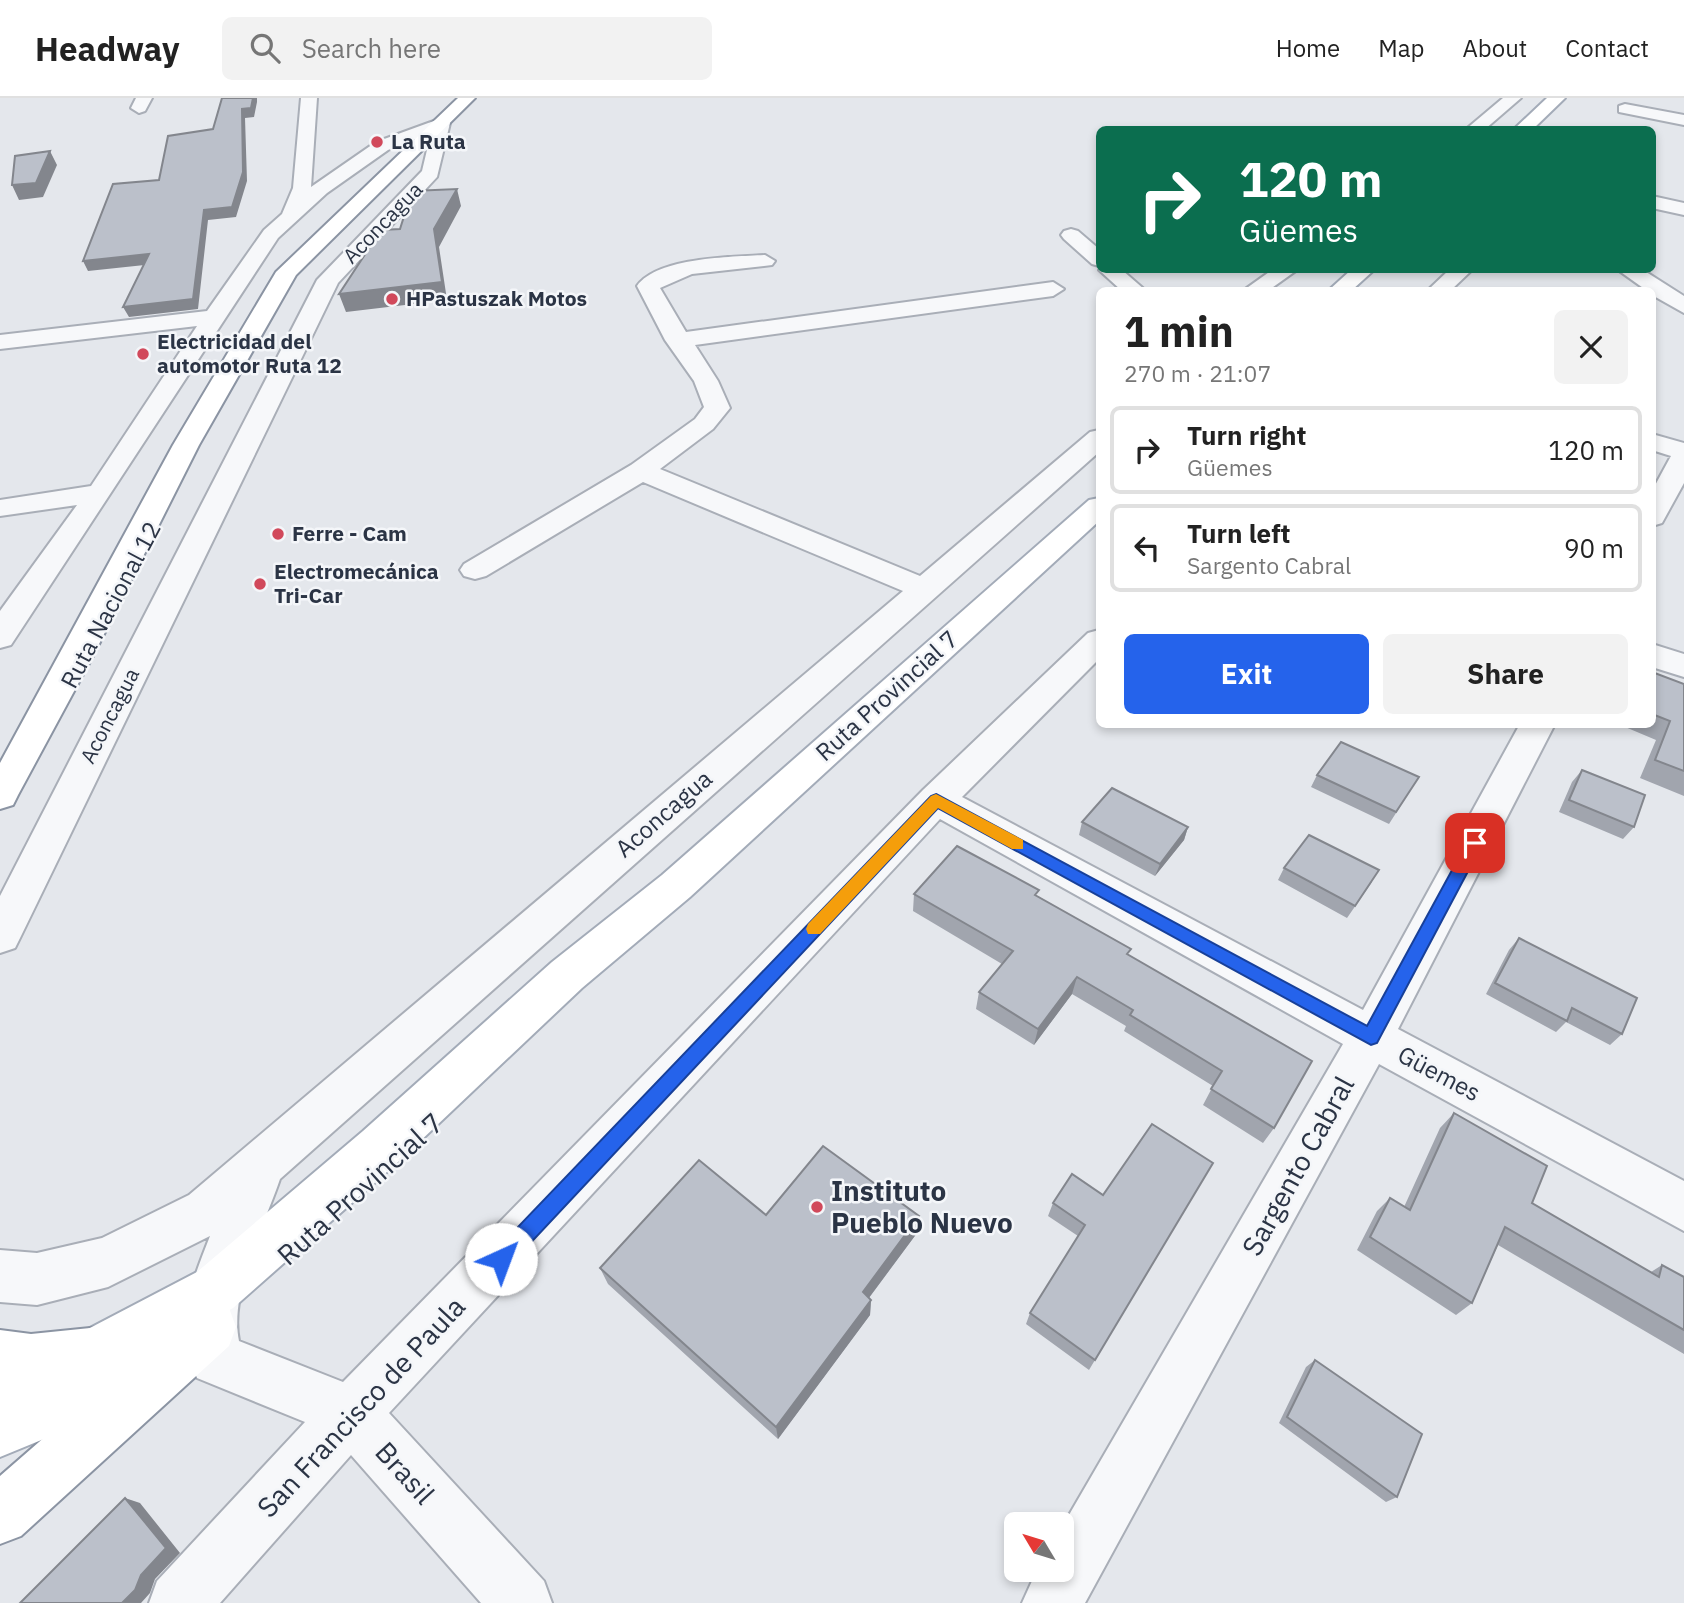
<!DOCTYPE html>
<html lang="en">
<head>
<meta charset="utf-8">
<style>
  body { margin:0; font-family:"IBM Plex Sans",sans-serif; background:#f2f2f2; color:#222; height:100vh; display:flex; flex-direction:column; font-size:26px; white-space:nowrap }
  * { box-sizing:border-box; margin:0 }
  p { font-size:23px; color:#767676 }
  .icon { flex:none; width:38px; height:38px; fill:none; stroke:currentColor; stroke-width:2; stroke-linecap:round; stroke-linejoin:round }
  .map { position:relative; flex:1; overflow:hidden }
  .panel { position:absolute; left:1096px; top:189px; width:560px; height:441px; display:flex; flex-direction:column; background:#fff; border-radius:10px; box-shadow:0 4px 10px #0003 }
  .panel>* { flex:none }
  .banner { position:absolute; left:1096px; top:28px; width:560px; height:147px; border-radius:10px; box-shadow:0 4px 10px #0003; background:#0b6e4f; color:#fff; overflow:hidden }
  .needle { width:46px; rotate:308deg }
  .fabs { position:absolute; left:1004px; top:1414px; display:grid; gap:14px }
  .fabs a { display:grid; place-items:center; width:70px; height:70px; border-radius:10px; background:#fff; box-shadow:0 4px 10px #0003; font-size:35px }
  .pin { position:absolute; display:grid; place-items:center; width:60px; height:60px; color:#fff; margin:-30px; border-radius:14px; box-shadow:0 4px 10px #0006 }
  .me { position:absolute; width:77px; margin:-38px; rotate:43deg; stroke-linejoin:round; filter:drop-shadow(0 0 5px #0008) }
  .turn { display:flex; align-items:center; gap:24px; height:147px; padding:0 28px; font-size:32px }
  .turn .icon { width:91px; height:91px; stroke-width:2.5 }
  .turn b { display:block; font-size:49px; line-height:60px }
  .round { display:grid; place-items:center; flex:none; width:74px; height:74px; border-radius:10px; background:#f2f2f2 }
  .head { display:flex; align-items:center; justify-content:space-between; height:119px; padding:0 28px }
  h1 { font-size:42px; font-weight:700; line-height:52px }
  .action { display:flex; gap:14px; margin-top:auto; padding:14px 28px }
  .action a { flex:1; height:80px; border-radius:10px; background:#2563eb; color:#fff; font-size:28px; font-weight:700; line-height:80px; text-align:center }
  .action a+a { background:#f2f2f2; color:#222 }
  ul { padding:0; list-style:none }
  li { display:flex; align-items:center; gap:21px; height:88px; margin:0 14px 10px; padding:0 14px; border:4px solid #e0e0e0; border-radius:10px }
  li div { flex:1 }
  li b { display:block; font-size:26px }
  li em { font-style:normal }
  header { display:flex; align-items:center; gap:42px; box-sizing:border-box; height:98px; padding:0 35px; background:#fff; border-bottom:2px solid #e0e0e0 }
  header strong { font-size:33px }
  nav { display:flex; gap:38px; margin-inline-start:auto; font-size:24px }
  .search { width:490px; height:63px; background:#f2f2f2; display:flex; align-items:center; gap:18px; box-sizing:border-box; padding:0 24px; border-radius:10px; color:#767676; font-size:26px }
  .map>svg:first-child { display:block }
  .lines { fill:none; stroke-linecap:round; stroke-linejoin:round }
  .minor-casing { stroke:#a9aeb7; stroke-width:4 }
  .major-casing { stroke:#a3abb8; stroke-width:4 }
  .highway-casing { stroke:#8b94a3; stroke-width:4 }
  .minor { fill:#f7f8fa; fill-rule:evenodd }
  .major { fill:#fff; fill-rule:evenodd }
  .highway { fill:#fff; fill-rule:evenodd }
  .wall { fill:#a1a5ae }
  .shaded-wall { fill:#83868d }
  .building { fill:#bbc0ca; stroke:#83868d; stroke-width:2 }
  .route { fill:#2563eb; stroke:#184099; stroke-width:2 }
  .slow { fill:#f59e0b }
  .poi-dot { fill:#d1495b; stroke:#f4f6f9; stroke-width:2.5 }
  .labels { text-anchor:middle; stroke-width:5; stroke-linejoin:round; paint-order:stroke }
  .far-poi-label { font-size:21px; font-weight:bold; fill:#2b3445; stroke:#f4f6f9; text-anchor:start }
  .far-street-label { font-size:21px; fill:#2b3445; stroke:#f4f6f9 }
  .street-label { font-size:24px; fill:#2b3445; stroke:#f4f6f9 }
  .near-street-label { font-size:28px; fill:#2b3445; stroke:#f4f6f9 }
  .near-poi-label { font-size:28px; font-weight:bold; fill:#2b3445; stroke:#f4f6f9; text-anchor:start }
</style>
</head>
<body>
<header>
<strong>Headway</strong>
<div class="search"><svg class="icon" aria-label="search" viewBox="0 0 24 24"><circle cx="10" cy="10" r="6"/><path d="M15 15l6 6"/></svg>Search here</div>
<nav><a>Home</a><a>Map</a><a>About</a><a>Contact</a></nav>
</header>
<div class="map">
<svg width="1684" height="1505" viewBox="0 0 1684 1505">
  <rect width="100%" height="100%" fill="#e4e7ec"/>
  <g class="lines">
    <defs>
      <path id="minor" d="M136,0h16l-7,13 -6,2 -8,-5z
        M301,0h16l-6,89 65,-45 66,-24 8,5 -13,54 -99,106 -317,653 -6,12 -15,5v-57l317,-616 105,-109 9,-38 -43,17 -61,43 -49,45 -267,407 -11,3v-37l77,-106 -77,11v-16l91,-14 106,-160 -197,23v-14l207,-24 57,-81 18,-16 11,-26z
        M1503,0h18l-37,32h-19z
        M1625,6l59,11v10l-65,-13v-6z
        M1652,98l32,7v12l-32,-7z
        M1071,131l7,2 21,18v17l-7,-2 -28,-25 -3,-4 3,-4z
        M765,157l10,6 -3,4 -80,9 -32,14 26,44 367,-50 11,7 -11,7 -358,49 23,36 12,27 -17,21 -53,40 260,107 170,-144 9,-2v22l-819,727c-16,47 -51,113 -41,162l104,41 580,-592 165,-157 11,-3v29l-137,138 401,213 157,-286h35l-157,305 286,152v50l-305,-167 -294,539h-63l15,-33h25v-43l281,-483 -403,-225 -551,594 155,168 8,22h-71l-130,-148 -131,148h-71l8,-22 148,-159 -108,-44c-23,-55 -7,-90 13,-142l-102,51 -71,18 -37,-3v-52l37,3 65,-15 87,-43 714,-604 -260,-109 -157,94 -11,3 -11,-3 -4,-6 4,-6 167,-99 64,-46 9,-12 -10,-26 -29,-41 -28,-54c21,-29 95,-29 128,-31z
        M1099,172h23l23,20h-24z
        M1272,172h25l-28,20h-25z
        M1449,172h23l-21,20h-23z
        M1618,172h25l41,26v17l-32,-18v-5h-6z
        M1652,336l32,9v40l-22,40 -10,3v-35l19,-35 -19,-6z
        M1652,546l32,10v23l-32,-10z"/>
      <path id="major" d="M1547,0h18l-33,32h-19z
        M1351,172h23l-22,20h-23z
        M1099,400v23l-409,376 -108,91 -185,175 -164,145 -63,35 7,17 -8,19 -57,32 -112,46v-82l197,-103 166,-141 189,-169 110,-87 427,-375z"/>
      <path id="highway" d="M458,0h17l-179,177 -97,170 -106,211 -75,139 -5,10 -13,4v-46l173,-318 103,-173z
        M210,1203l19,7 7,19 -7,19 -208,190 -21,8v-68l117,-102c-36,15 -79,15 -117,10v-54l31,4 69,-7 19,8 8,19 -7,17 71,-63z"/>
    </defs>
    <use href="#minor" class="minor-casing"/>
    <use href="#major" class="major-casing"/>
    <use href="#highway" class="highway-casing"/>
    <use href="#minor" class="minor"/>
    <use href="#major" class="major"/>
    <use href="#highway" class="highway"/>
  </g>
  <path class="wall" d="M1652,574l32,12v112l-44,-18 16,-38 -38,-16h34z
    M1582,672l52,57 -11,12 -64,-27 13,-30z
    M1317,677l102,2 -30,47 -78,-37z
    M1082,724l106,5 -4,13 -29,36 -76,-41z
    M1284,770l88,14 -25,36 -69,-38z
    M914,796l124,2 91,59 145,173 -11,15 -60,-38 10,-19 -89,-55 2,-5 -54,-32 -38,51 -58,-36 3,-17 23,-28 -89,-53z
    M1519,840l103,96 -12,11 -44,-23 -10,10 -70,-38 23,-44z
    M1454,1015l78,90 119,69 11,-7 22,12v77l-186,-109 -26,58 -16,12 -99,-65 20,-39 13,-13 14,9 36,-79z
    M1213,1065l-124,207 -63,-46 4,-11 48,-77 -30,-20 5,-13 50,-8z
    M766,1117l151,18 -48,65 2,2 -1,15 -92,124 -170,-155 -8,-16z
    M1315,1262l82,137 -11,5 -107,-79 27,-56z"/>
  <path class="shaded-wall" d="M253,0h4v4l-3,15 -9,1 2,63 -11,36 -28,3 -10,89 -69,8 -6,-10 81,-97 38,-101z
    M50,53l7,14 -14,32 -24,3 -7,-15z
    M457,91l4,17 -22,41 8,53 -101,12 -7,-18 95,-65z
    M149,156l5,10 -66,7 -5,-10z
    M1188,729l-4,13 -29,36 5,-12z
    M1077,879l-5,17 -38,51 4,-16z
    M919,1118l-2,17 -55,74 1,-15z
    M871,1202l-1,15 -92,124 -2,-12z
    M125,1400l15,5 40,50 -25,26 -5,14 -9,10h-19z"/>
  <path class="building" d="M222,0h31l-2,10 -9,1 1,63 -11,35 -28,3 -11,89 -70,8 26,-53 -66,7 30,-77 46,-4 9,-44 45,-7z
    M50,53l-14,32 -24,2 3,-29z
    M457,91l-23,40 8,53 -103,12 42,-64 19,-1 12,-38z
    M1652,574l32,12v87l-29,-11 15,-39 -18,-7z
    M1341,644l78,35 -23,35 -79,-37z
    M1582,672l63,25 -11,32 -65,-27z
    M1112,690l76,39 -28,37 -78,-42z
    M1309,737l70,35 -24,36 -71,-38z
    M957,748l82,44 -4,5 96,54 -4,5 185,107 -38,67 -63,-39 11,-18 -92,-56 3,-5 -56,-33 -39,52 -59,-37 34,-41 -99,-57z
    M1519,840l118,60 -15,36 -50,-26 -5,13 -72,-38z
    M1454,1015l93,53 -15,37 127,74 3,-12 22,12v53l-179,-103 -33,76 -102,-66 20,-39 20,12z
    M1152,1026l61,39 -118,197 -65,-47 55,-88 -32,-22 19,-29 31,21z
    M823,1048l96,70 -56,76 8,8 -95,127 -176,-159 99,-108 67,55z
    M1315,1262l107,74 -25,63 -110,-80z
    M125,1400l41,50 -25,27 -6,15 -13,13h-102z"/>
  <path class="route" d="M936,696l431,232 102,-187h11l3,4 -106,200 -6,2 -433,-237 -429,458 -8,3 -7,-3 -3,-7 3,-7 437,-456z"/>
  <path class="slow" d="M936,696l87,46v9h-11l-74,-41 -118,126h-12l-2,-5 2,-5 123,-128z"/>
  <g class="poi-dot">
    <circle cx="377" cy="44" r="7"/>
    <circle cx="392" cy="201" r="7"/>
    <circle cx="143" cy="256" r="7"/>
    <circle cx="278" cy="436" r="7"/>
    <circle cx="260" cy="486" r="7"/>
    <circle cx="817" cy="1109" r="7"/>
  </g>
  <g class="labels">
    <g class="far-poi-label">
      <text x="391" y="51">La Ruta</text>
      <text x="406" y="208">HPastuszak Motos</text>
      <text x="157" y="251">Electricidad del<tspan x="157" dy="24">automotor Ruta 12</tspan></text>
      <text x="292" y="443">Ferre - Cam</text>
      <text x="274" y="481">Electromecánica<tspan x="274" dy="24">Tri-Car</tspan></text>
    </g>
    <g class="far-street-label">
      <text transform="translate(383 125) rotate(-46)" y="7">Aconcagua</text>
      <text transform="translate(110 618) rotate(-63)" y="7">Aconcagua</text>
    </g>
    <g class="street-label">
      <text transform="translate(111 507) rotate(-62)" y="8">Ruta Nacional 12</text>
      <text transform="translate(887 598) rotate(-42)" y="8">Ruta Provincial 7</text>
      <text transform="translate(664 716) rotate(-41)" y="8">Aconcagua</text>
      <text transform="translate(1439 976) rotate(28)" y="8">Güemes</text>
    </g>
    <g class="near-street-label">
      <text transform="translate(1298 1068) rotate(-61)" y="10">Sargento Cabral</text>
      <text transform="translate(360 1091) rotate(-42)" y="10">Ruta Provincial 7</text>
      <text transform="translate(361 1309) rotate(-47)" y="10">San Francisco de Paula</text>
      <text transform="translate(405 1375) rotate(48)" y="10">Brasil</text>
    </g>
    <g class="near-poi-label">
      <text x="831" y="1103">Instituto<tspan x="831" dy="32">Pueblo Nuevo</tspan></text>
    </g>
  </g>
</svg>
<div class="fabs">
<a><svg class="needle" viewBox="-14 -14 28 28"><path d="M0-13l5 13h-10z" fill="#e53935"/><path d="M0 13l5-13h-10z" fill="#767676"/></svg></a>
</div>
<div class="pin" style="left:1475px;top:745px;background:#d93025"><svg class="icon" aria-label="arrive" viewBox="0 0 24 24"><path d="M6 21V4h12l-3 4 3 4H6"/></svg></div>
<svg class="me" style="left:501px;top:1161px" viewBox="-20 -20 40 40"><circle r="19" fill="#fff"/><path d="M0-13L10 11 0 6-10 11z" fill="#2563eb"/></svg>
<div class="banner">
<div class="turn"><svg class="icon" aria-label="right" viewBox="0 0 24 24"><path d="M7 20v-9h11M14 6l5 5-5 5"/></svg><div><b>120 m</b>Güemes</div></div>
</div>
<section class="panel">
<div class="head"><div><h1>1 min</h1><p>270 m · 21:07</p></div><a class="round"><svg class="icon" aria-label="close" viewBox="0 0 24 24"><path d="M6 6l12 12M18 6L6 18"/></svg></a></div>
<ul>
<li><svg class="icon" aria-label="right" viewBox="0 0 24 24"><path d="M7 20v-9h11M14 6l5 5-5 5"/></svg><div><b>Turn right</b><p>Güemes</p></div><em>120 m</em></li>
<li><svg class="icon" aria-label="left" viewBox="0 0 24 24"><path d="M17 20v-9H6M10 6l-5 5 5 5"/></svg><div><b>Turn left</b><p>Sargento Cabral</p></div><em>90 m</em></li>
</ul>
<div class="action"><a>Exit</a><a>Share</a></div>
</section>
</div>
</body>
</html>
